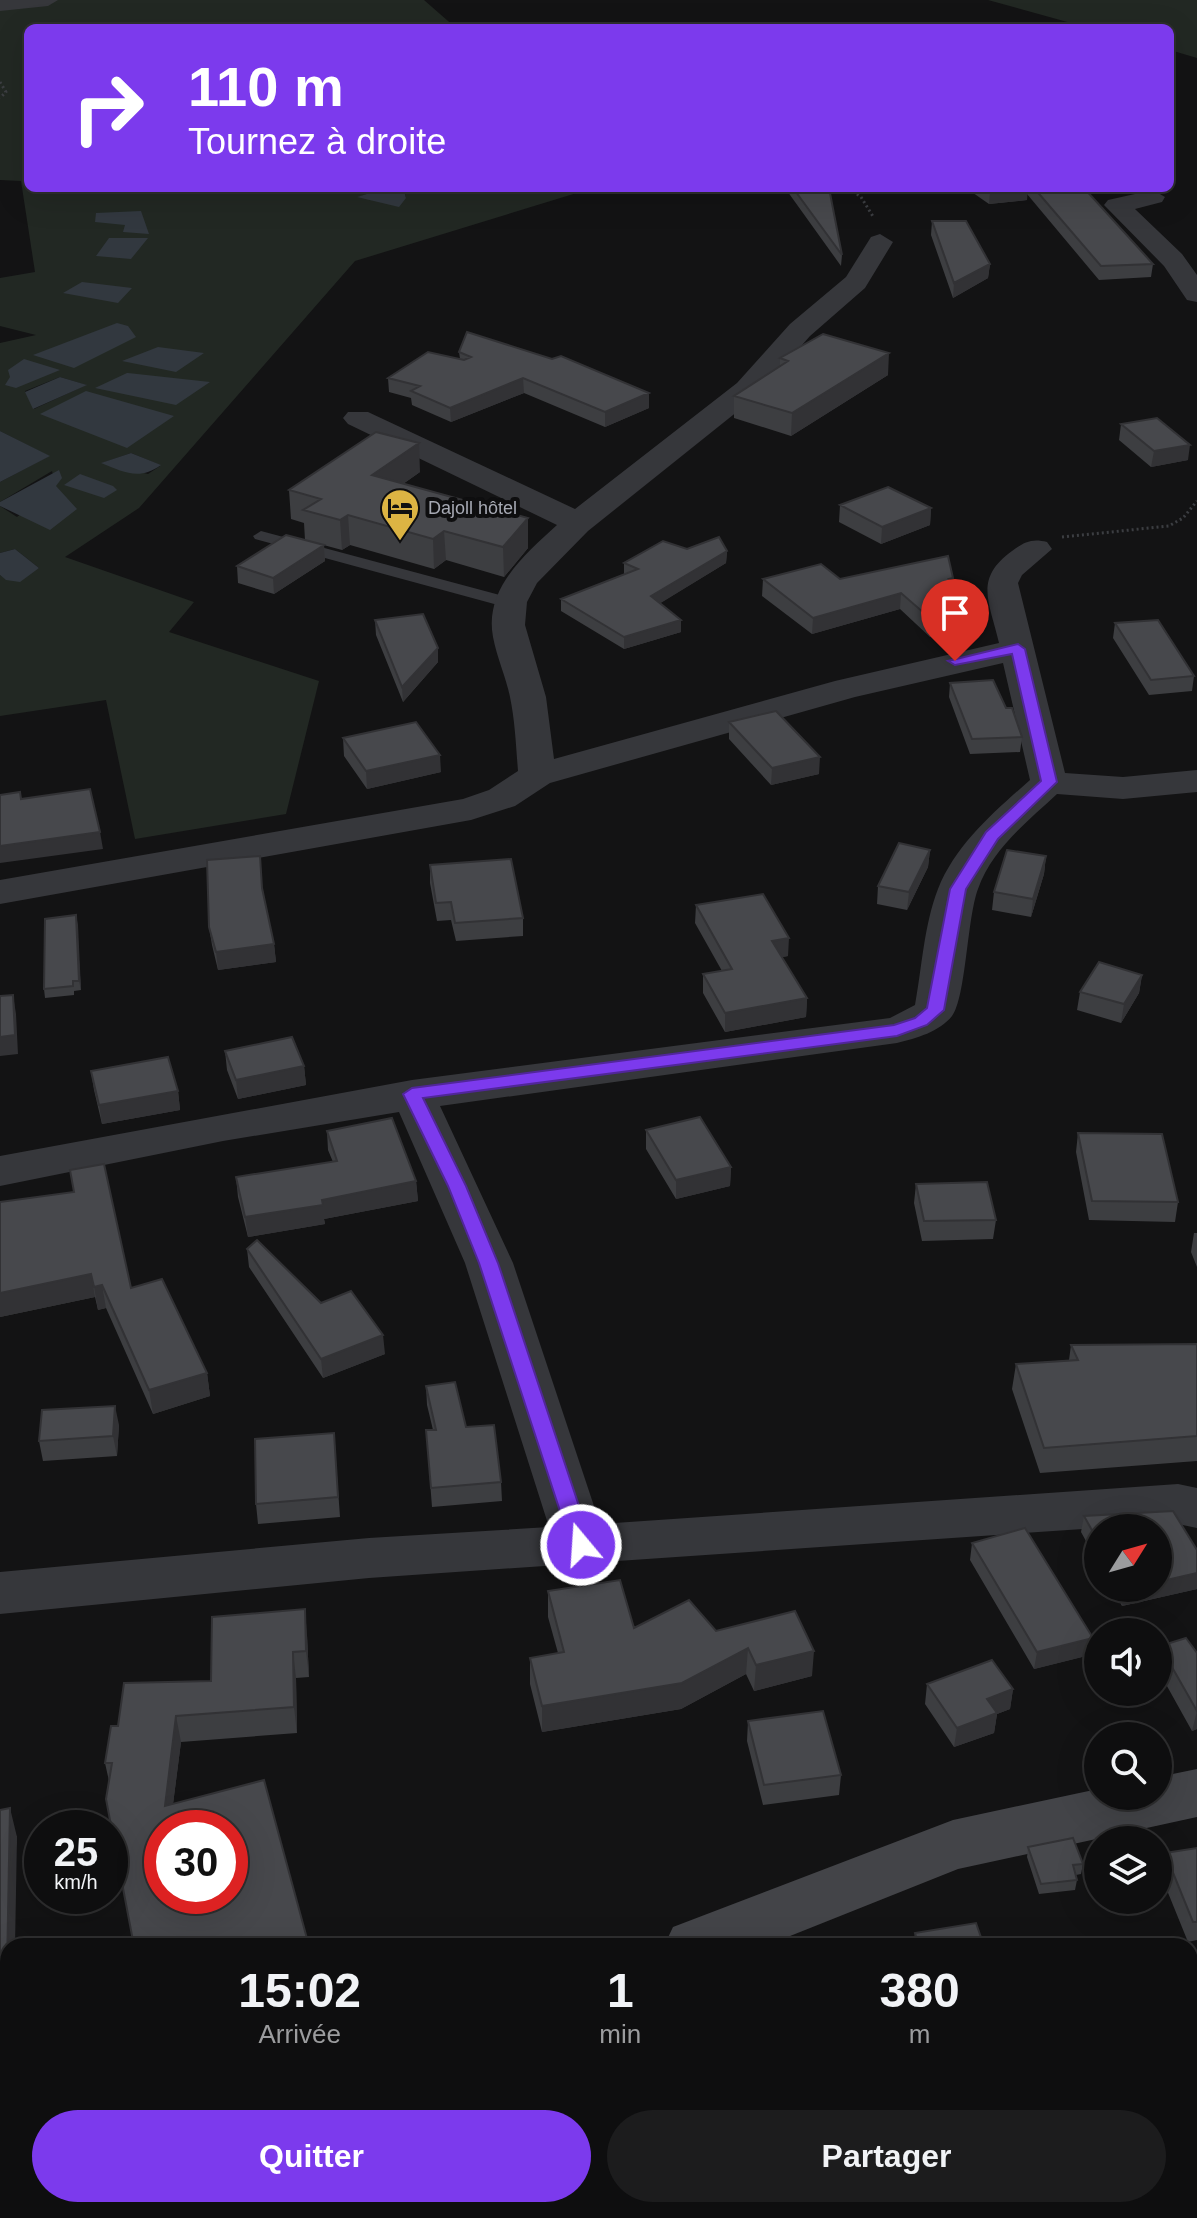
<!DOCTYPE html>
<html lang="fr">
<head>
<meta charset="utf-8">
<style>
  body { margin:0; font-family:Arial,sans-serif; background:#1c1c1d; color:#f1f3f6; height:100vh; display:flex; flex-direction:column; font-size:30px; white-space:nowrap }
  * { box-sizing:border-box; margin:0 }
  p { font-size:26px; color:#9b9c9e }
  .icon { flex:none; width:44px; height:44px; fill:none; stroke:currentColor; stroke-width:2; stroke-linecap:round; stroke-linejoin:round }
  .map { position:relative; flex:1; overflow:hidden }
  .sheet { position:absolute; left:0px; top:1938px; width:1198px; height:280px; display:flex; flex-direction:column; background:#0e0e0f; border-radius:24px 24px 0 0; box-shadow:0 8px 32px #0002,0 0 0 2px #2e2e2f }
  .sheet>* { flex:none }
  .guide { position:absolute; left:24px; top:24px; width:1150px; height:168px; border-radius:12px; box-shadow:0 8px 32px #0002,0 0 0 2px #2e2e2f; background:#7c3aed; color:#fff; overflow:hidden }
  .needle { width:52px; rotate:53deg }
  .controls { position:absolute; left:1084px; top:1514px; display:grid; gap:16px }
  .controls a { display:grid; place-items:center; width:88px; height:88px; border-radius:50%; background:#0e0e0f; box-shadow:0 8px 32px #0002,0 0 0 2px #2e2e2f; font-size:40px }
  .speed { position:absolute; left:24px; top:1810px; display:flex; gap:16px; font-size:40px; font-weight:700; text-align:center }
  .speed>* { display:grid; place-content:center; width:104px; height:104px; border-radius:50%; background:#0e0e0f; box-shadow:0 8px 32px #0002,0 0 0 2px #2e2e2f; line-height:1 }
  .speed small { font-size:20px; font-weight:400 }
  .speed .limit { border:12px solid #d22; background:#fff; color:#111 }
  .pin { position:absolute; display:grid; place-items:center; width:68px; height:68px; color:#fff; margin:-82px -34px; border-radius:50% 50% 50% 0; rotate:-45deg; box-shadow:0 0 8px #0007 }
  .pin .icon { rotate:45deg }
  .me { position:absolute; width:88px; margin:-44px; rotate:342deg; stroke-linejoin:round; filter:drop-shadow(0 0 6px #0008) }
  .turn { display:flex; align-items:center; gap:28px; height:168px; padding:0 32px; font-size:36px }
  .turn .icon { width:104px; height:104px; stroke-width:2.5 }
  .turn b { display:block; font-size:56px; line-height:68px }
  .eta { display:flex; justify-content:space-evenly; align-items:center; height:136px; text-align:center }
  .eta b { font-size:48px; font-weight:700; line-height:56px }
  .button { display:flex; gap:16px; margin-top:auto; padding:16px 32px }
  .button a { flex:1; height:92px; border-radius:48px; background:#7c3aed; color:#fff; font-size:32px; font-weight:700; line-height:92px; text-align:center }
  .button a+a { background:#1c1c1d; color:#f1f3f6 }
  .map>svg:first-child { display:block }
  .green { fill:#222823; fill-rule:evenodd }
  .water { fill:#32383f }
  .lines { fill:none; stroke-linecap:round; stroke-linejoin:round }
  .path { stroke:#3c3e42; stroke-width:3; stroke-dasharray:2 3; stroke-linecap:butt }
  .lane { fill:#36373b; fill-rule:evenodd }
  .street { fill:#36373b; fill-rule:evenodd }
  .secondary { fill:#434448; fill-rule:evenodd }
  .wall { fill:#3d3e41 }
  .shaded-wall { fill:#323235 }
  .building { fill:#47484c; stroke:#323235; stroke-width:2; fill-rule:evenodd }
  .route { fill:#7c3aed; stroke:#51269a; stroke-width:2 }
  .labels { text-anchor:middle; stroke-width:8; stroke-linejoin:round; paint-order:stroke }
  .far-poi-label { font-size:18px; fill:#a6a9b3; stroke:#0e0e0f; text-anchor:start }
</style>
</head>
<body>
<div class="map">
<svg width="1197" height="2218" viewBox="0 0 1197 2218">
  <rect width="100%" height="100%" fill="#131314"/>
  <path class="green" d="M0,0h424l32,28h-428v160h358l-28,9 48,1 -3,-10h190l-238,73 -216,247 -74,49 129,45 -25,30 150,49 -33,133 -151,25 -29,-139 -106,16v-141l7,5 32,-12 -24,-19 -15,4v-47l17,11 39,-31 -4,-15 -52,31v-20l49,-26 -49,-25v-88l36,-8 -36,-9v-48l35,-6 -14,-91 -21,-1zM60,377l26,8 -52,24 -9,-18zM131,453l29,12v1l-12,8 -46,-11z
    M988,0h209v58l-27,-8v-22h-81z"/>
  <path class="water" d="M386,188h17l3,10 -7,9 -42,-10z
    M141,211l8,23 -26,-2 2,-7 -30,-3 1,-9z
    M109,238h39l-17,21 -35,-3z
    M82,282l50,6 -14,15 -55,-10z
    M117,323l11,3 8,11 -62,31 -41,-13z
    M158,347l46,6 -28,19 -54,-11z
    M24,359l36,11 -44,18 -11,-3 5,-8 -2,-7z
    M127,373h1l82,9 -34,23 -81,-17z
    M60,377l27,8 -54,24 -8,-17z
    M86,391l88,25 -47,32 -87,-34z
    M0,431l50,25 -50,26z
    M131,453l30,12c-22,16 -37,7 -60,-2z
    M59,470l3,8 -6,8 21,23 -27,21 -50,-24v-4z
    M80,474l33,12 4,4 -13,8 -40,-13z
    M15,549l24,19 -19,14 -14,-2 -6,-5v-22z"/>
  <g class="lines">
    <path class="path" d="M0,82l6,10 -6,6
      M849,188l12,9 13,21
      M1062,537l107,-11 14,-8 14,-17"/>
    <path class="lane" d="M261,531l254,68 2,4 -8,5 -254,-69 -2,-3z"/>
    <path class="street" d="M0,0h58l-10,6 -48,5z
      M1153,190l12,7 -3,5 -27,7 47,45 15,21v27l-10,-2 -23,-34 -60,-61 4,-5z
      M880,234l13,8 -28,46 -55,48 -52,59 -170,136 -51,52 -10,19 -2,23 21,72 8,62 281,-78 164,-38c-9,-40 -26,-64 13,-92 12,-9 20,-13 35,-9l5,7 -30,26 -4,8 47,190 58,4 74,-7v22l-74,7 -66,-5c-30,28 -65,55 -79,95 -11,29 -12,109 -26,127 -13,16 -35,22 -55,27l-457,63 73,157 87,261 578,-40 19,4v40l-19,-4 -80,4 -729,50 -369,36v-42l369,-34 180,-11 -84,-264 -66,-151 -176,29 -223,45v-30l412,-76 478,-62 25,-13c7,-38 9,-80 23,-116 18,-45 57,-78 92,-109l-27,-117 -148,34 -305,86 -35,23 -44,14 -471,84v-24l463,-81 26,-9 29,-19c-2,-25 -3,-50 -8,-74 -4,-20 -13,-39 -17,-60 -9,-48 32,-83 64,-112l-209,-101 -5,-6 5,-6h20l207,97 162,-126 53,-59 56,-47 25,-40z"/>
    <path class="secondary" d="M1197,1769v48l-239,52 -193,77h-101l9,-19 280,-107 145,-31v7h60v-19z
      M8,2145v62l-8,1v-62z"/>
  </g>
  <path class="wall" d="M785,188h44l13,67 -1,11z
    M966,188h118l69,76 -2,13 -52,3 -72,-86v6l-38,4z
    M932,221l58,43 -2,14 -35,20 -22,-63z
    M459,352l190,41v15l-44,19 -81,-34 -73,29 -39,-17 -1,-7 -22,-6 -1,-14 72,-19z
    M780,358l108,17 -97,61 -57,-18v-22l46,-30z
    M1121,424l67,36 -37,7 -32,-27z
    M420,472l-17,12 125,64 -24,29 -58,-17 -12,9 -84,-24 -8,5 -37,-10 -1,-17 -13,-4 -2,-29z
    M840,505l91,3 -1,17 -49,19 -42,-22z
    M324,545l1,16 -51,33 -36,-11 -1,-17z
    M687,549l40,2 -1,12 -66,40 21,29 -57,17 -63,-38v-12l63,-25v-11z
    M763,579h77l113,4 28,42 -51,12 -30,-28 -88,25 -50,-38z
    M375,620l63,28v14l-35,40 -27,-67z
    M1115,623l79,53 -2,15 -43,4 -36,-57z
    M950,683l56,25 16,29 -2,15 -50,2 -21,-57z
    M729,722l90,52 -48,11 -42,-46z
    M343,738l98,34 -74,17 -23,-33z
    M930,850l-2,17 -21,43 -30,-6 1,-18z
    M1046,856l-2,18 -13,43 -39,-7 2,-18z
    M430,865l93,53v18l-67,5 -5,-21 -14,1 -7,-38z
    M263,891l11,53 2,18 -58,8 -6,-25 -3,-18z
    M696,905l92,51 -6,1 25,41 -1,19 -81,15 -22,-39v-19l19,-3 -27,-48z
    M76,915l5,75 -7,1v4l-29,3 -1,-9z
    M1142,975l-3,18 -18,30 -44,-13 3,-18z
    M225,1051l79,15 2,19 -68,14 -11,-29z
    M91,1071l87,20 2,19 -78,14 -8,-34z
    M646,1130l85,37 -1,19 -54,13 -30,-50z
    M327,1131l89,50 2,20 -94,18 1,5 -77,13 -10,-40 -2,-20 97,-15 -5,-12z
    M1078,1133l100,69 -3,20 -86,-2 -13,-68z
    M70,1170l61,118 76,85 3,23 -57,18 -47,-106 -8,2 -3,-13 -95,20v-115l74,-10z
    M916,1184l80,36 -3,19 -71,2 -8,-38z
    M1194,1233h3v34l-6,-15z
    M247,1249l74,54 64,51 -62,24 -74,-111z
    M1197,1344v117l-157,12 -28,-84 4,-25 53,-4 2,-15z
    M426,1386l40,41 35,55 1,19 -70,6 -6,-77h7l-6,-25z
    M119,1425l-2,31 -74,5 -4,-20z
    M334,1433l6,84 -82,7 -2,-20z
    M1173,1511l24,39v39l-75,17 -10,-18h46v-60h-60v35l-17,-31 3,-16z
    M972,1543l121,95 -3,17 -56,14 -64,-109z
    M548,1591l86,37 82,3 96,45 -58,15 -8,-17 -65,35 -139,23 -12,-48v-26l28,-5 -10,-36z
    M307,1635l2,42 -13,1 1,55 -116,9 -8,62 136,142 -200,-165 -4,-18 13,-37z
    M1160,1646l37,7v76l-5,2 -34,-61v-16z
    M927,1684l86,5 -3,20 -13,5 -3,19 -40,14 -29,-43z
    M748,1721l93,54 -2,20 -76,10 -16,-64z
    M0,1810l17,27 -9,109v105l-8,2z
    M1028,1847l55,17 -2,10 -5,1 1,5 -2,10 -36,4 -12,-37z
    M1197,1848v92l-9,2 -28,-69 5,-20z
    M915,1933l69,13h-71z
    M524,2210h84v8h-83z
    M747,2210h164l1,5 -1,3h-163z
    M1043,2210h130l4,8h-130z"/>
  <path class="shaded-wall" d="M1028,188l-1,12 -38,4 1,-12z
    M990,264l-2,14 -35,20 1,-15z
    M889,353l-1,22 -97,61 1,-23z
    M523,378l1,15 -73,29 -1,-14z
    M649,393v15l-44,19v-15z
    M419,443l1,29 -46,32 -2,-29z
    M1190,445l-2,15 -37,7 3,-16z
    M931,508l-1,17 -49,19 1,-17z
    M348,515l2,30 -8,5 -2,-30z
    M528,518v30l-24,29 -1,-30z
    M444,531l2,29 -12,9 -1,-30z
    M324,545l1,16 -51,33 -1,-16z
    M727,551l-1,12 -75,46v-13z
    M901,593l-1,16 -88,25 1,-16z
    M983,608l-2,17 -51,12 2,-17z
    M681,620v12l-57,17v-12z
    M438,648v14l-35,40 -1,-15z
    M440,755l1,17 -74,17 -1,-18z
    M820,757l-1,17 -48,11 1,-17z
    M100,832l3,17 -103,14v-17z
    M930,850l-2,17 -21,43 2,-18z
    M1046,856l-2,18 -13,43 2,-18z
    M76,915l2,10 3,65 -2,-9z
    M789,938l-1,18 -17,3 1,-18z
    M274,944l2,18 -58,8 -2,-18z
    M1142,975l-3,18 -18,30 3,-19z
    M13,995l3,19 2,40 -18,2v-19z
    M807,998l-1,19 -81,15v-19z
    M304,1066l2,19 -68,14 -2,-19z
    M178,1091l2,19 -78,14 -3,-19z
    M731,1167l-1,19 -54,13v-19z
    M416,1181l2,20 -94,18 1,5 -77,13 -3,-20 77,-17z
    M91,1274l4,23 -95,20v-24z
    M102,1285l4,23 -8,2 -4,-23z
    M383,1335l2,19 -62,24 -2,-19z
    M207,1373l3,23 -57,18 -4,-24z
    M115,1406l4,19 -2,31 -4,-20z
    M1197,1573v16l-75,17 3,-17 33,-1v-6z
    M305,1609l2,26 2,42 -3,-26z
    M1093,1638l-3,17 -56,14 3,-17z
    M748,1648l-2,26 -65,35 -139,23v-26z
    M814,1651l-2,25 -58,15 2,-26z
    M293,1652l3,26 1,55 -3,-26z
    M1013,1689l-3,20 -13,5 -3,19 -40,14 3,-19 30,-29z
    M1197,1711v18l-5,2z
    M176,1716l5,26 -11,86 -5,-22z
    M10,1808l7,29 -2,109h-7v83l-2,-7z"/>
  <path class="building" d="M793,188h36l13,67z
    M984,188h41l-35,4z
    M1034,188h50l69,76 -52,2z
    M932,221h34l24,43 -36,19z
    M467,332l85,27 9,-3 88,37 -44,19 -82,-34 -73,30 -39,-17 9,-5 -32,-8 40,-26 36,8 7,-3 -12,-5z
    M823,334l66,19 -97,60 -58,-17 54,-35 -8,-3z
    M1157,418l33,27 -36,6 -33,-27z
    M376,432l43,11 -47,32 156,43 -25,29 -59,-16 -11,8 -85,-24 -8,5 -37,-10 18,-11 -32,-9z
    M888,487l43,21 -49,19 -42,-22z
    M286,535l38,10 -51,33 -36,-12z
    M719,537l8,14 -76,45 30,24 -57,17 -63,-38 77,-30 -14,-6 39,-22 24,8z
    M948,556l5,22 -4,1 34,29 -51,12 -31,-27 -88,25 -50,-39 58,-15 19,15z
    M423,614l15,34 -36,39 -27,-67z
    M1158,620l36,56 -43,4 -36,-57z
    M993,680l13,28h6l10,29 -50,2 -22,-56z
    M776,711l44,46 -48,11 -43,-46z
    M416,722l24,33 -74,16 -23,-33z
    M90,789l10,43 -100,14v-51l20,-3 1,7z
    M899,843l31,7 -21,42 -31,-6z
    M1007,850l39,6 -13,43 -39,-7z
    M260,856l2,32 12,56 -58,8 -7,-25 -2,-67z
    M511,859l12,59 -68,5 -4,-21 -15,1 -6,-38z
    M763,894l26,44 -17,3 35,57 -82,15 -22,-39 29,-5 -36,-64z
    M76,915l3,66h-6v5l-29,3 1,-70z
    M1099,962l43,13 -18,29 -44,-12z
    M13,995l2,40 -15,2v-41z
    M292,1037l12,29 -68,14 -11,-29z
    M168,1057l10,34 -79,14 -8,-34z
    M700,1117l31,50 -55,13 -30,-50z
    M392,1118l24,63 -94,19 1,5 -78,12 -9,-40 101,-16 -10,-30z
    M1078,1133l84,1 16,68 -86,-1z
    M104,1164l27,124 31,-9 45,94 -58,17 -47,-105 -8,2 -3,-13 -91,19v-91l74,-10 -4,-22z
    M987,1182l9,38 -72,1 -8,-37z
    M257,1240l64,63 30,-12 32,44 -62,24 -74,-110z
    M1197,1344v92l-153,12 -28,-84 62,-4 -7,-15z
    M455,1382l11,45 28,-2 7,57 -70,6 -5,-58h10l-10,-44z
    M115,1406l-2,30 -74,5 3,-31z
    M334,1433l4,64 -82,7 -1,-65z
    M1173,1511l24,39v23l-39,9v-54h-60v13l-14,-25z
    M1025,1528l68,110 -56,14 -65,-109z
    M620,1580l14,48 55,-28 27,31 79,-20 19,40 -58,14 -8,-17 -66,35 -140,23 -12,-48 34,-6 -16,-61z
    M305,1609l1,42 -13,1 1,55 -118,9 -11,90 99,-26 45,166h-175l-28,-147 6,-36h-7l6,-37h7l6,-43 87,-2 1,-64zM162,1828h68v68h-68z
    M1186,1638l11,15v58l-37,-65z
    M992,1660l21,29 -26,10 10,14 -40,15 -30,-44z
    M823,1711l18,64 -77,10 -16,-64z
    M10,1808l-4,214 -6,1v-213z
    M1073,1838l10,26 -10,1 4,15 -36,4 -13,-37z
    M1197,1848v74h-4l-28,-69z
    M976,1923l8,23h-65l-4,-13z
    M527,2210h81v2l-29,6h-51z
    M751,2210h160l1,5 -48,3h-112z
    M1056,2210h117l4,8h-117z"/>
  <path class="route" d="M1018,644l7,5 32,133 -59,57 -32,50 -22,121 -17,15 -30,11 -474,62 43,88 32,77 94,282 -11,8 -8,-2 -94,-288 -31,-77 -45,-92 9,-6 482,-63 21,-7 12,-10 23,-119 36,-57 55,-51 -29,-127 -57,11 -7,-4z"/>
  <defs>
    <symbol id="hotel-pin" viewBox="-11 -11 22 30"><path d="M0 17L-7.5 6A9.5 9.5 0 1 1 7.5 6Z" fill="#dcb443" stroke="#0e0e0f"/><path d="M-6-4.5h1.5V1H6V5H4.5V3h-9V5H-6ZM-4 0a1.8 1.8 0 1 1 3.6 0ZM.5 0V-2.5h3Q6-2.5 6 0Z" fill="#111"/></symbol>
  </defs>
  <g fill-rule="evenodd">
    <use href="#hotel-pin" x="378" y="486" width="44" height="60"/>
  </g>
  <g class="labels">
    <g class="far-poi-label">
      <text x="428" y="514">Dajoll hôtel</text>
    </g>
  </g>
</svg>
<div class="controls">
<a><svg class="needle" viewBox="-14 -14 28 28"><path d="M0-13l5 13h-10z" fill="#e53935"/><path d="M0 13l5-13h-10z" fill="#9b9c9e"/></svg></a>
<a><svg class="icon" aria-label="sound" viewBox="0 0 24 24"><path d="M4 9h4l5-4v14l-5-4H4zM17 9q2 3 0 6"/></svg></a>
<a><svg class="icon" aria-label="search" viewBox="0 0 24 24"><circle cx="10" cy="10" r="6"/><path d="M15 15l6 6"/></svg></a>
<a><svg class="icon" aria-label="layers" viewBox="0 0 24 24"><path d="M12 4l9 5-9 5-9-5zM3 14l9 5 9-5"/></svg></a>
</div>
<div class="speed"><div>25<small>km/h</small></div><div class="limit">30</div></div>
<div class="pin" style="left:955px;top:661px;background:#d93025"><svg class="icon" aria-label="arrive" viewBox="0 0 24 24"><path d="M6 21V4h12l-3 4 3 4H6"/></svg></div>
<svg class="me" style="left:581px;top:1545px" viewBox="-20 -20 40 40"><circle r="17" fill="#7c3aed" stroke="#fff" stroke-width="3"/><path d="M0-11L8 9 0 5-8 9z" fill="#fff"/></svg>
<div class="guide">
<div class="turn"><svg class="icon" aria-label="right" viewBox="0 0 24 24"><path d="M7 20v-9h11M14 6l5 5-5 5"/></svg><div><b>110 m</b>Tournez à droite</div></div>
</div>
<section class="sheet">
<div class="eta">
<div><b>15:02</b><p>Arrivée</p></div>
<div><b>1</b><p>min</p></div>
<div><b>380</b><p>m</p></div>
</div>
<div class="button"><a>Quitter</a><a>Partager</a></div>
</section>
</div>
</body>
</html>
